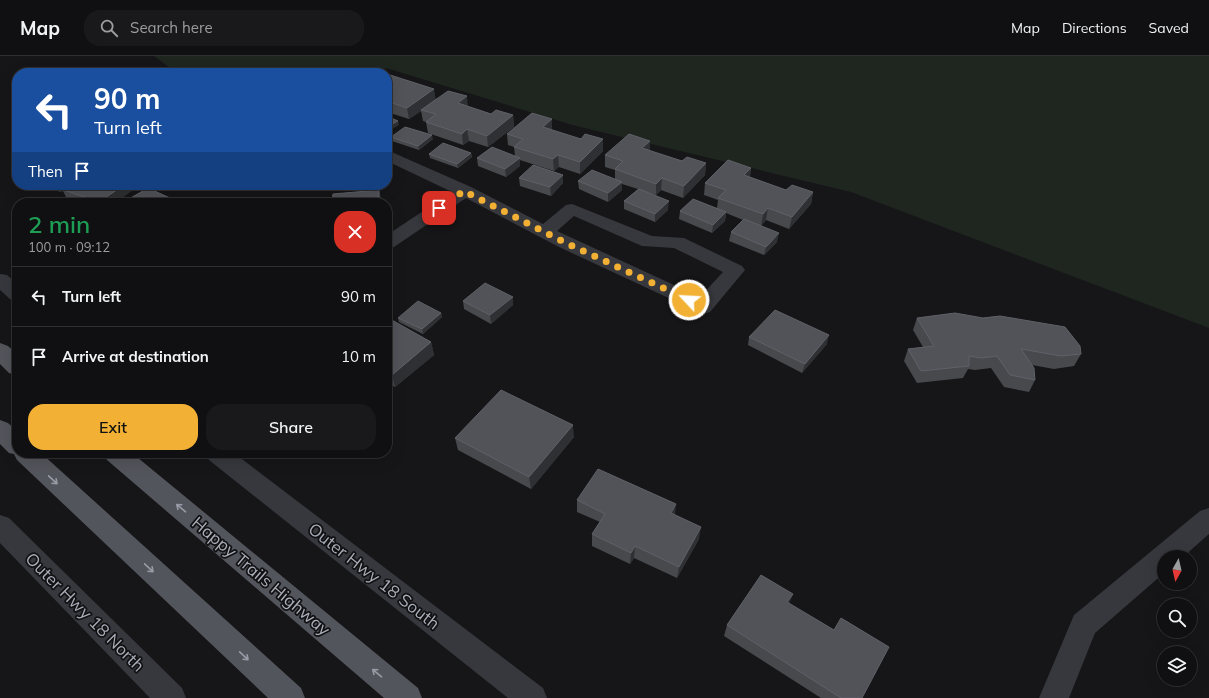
<!DOCTYPE html>
<html lang="en">
<head>
<meta charset="utf-8">
<style>
  body { margin:0; font-family:Mulish,sans-serif; background:#19191b; color:#f1f3f6; height:100vh; display:flex; flex-direction:column; font-size:15px; white-space:nowrap }
  * { box-sizing:border-box; margin:0 }
  p { font-size:13px; color:#9c9d9f }
  .icon { flex:none; width:22px; height:22px; fill:none; stroke:currentColor; stroke-width:2; stroke-linecap:round; stroke-linejoin:round }
  .map { position:relative; flex:1; overflow:hidden }
  .details { position:absolute; left:12px; top:142px; width:380px; height:260px; display:flex; flex-direction:column; background:#101012; border-radius:16px; box-shadow:0 4px 16px #0002,0 0 0 1px #303032 }
  .details>* { flex:none }
  .hud { position:absolute; left:12px; top:12px; width:380px; height:122px; border-radius:16px; box-shadow:0 4px 16px #0002,0 0 0 1px #303032; background:#1a4fa0; color:#fff; overflow:hidden }
  .needle { width:26px; rotate:188deg }
  .tools { position:absolute; left:1157px; top:494px; display:grid; gap:8px }
  .tools a { display:grid; place-items:center; width:40px; height:40px; border-radius:50%; background:#101012; box-shadow:0 4px 16px #0002,0 0 0 1px #303032; font-size:20px }
  .pin { position:absolute; display:grid; place-items:center; width:34px; height:34px; color:#fff; margin:-17px; border-radius:8px; box-shadow:0 2px 6px #0006 }
  .me { position:absolute; width:44px; margin:-22px; rotate:295deg; stroke-linejoin:round; filter:drop-shadow(0 0 3px #0008) }
  .turn { display:flex; align-items:center; gap:14px; height:84px; padding:0 16px; font-size:18px }
  .turn .icon { width:52px; height:52px; stroke-width:2.5 }
  .turn b { display:block; font-size:28px; line-height:34px }
  .then { display:flex; align-items:center; height:38px; padding:0 16px; background:#0003; gap:8px; font-size:15px }
  .round { display:grid; place-items:center; flex:none; width:42px; height:42px; border-radius:16px; background:#19191b }
  .headline { display:flex; align-items:center; justify-content:space-between; height:68px; padding:0 16px }
  h1 { font-size:24px; font-weight:600; line-height:30px; color:#1e9e55 }
  .primary-button { display:flex; gap:8px; margin-top:auto; padding:8px 16px }
  .primary-button a { flex:1; height:46px; border-radius:16px; background:#f2b134; color:#111; font-size:16px; font-weight:600; line-height:46px; text-align:center }
  .primary-button a+a { background:#19191b; color:#f1f3f6 }
  ul { padding:0; list-style:none }
  li { display:flex; align-items:center; gap:12px; height:60px; padding:0 16px; border-top:1px solid #303032 }
  li div { flex:1 }
  li b { display:block; font-size:15px }
  li em { font-style:normal }
  header { display:flex; align-items:center; gap:24px; box-sizing:border-box; height:56px; padding:0 20px; background:#101012; border-bottom:1px solid #303032 }
  header strong { font-size:19px }
  nav { display:flex; gap:22px; margin-inline-start:auto; font-size:14px }
  .search { width:280px; height:36px; background:#19191b; display:flex; align-items:center; gap:10px; box-sizing:border-box; padding:0 14px; border-radius:16px; color:#9c9d9f; font-size:15px }
  .map>svg:first-child { display:block }
  .green { fill:#1e261f }
  .lines { fill:none; stroke-linecap:round; stroke-linejoin:round }
  .minor { fill:#37383d; fill-rule:evenodd }
  .tertiary { fill:#37383d; fill-rule:evenodd }
  .primary { fill:#53555c; fill-rule:evenodd }
  .wall { fill:#47494d }
  .shaded-wall { fill:#2f3033 }
  .building { fill:#525359; stroke:#5f6168 }
  .oneway { stroke:#979ba6 }
  .route { stroke:#f2b134; stroke-width:7; stroke-dasharray:0 12.6 }
  .labels { text-anchor:middle; stroke-width:3.5; stroke-linejoin:round; paint-order:stroke }
  .near-street-label { font-size:17px; fill:#a8adb8; stroke:#111113 }
</style>
</head>
<body>
<header>
<strong>Map</strong>
<div class="search"><svg class="icon" aria-label="search" viewBox="0 0 24 24"><circle cx="10" cy="10" r="6"/><path d="M15 15l6 6"/></svg>Search here</div>
<nav><a>Map</a><a>Directions</a><a>Saved</a></nav>
</header>
<div class="map">
<svg width="1209" height="642" viewBox="0 0 1209 642">
  <rect width="100%" height="100%" fill="#161618"/>
  <path class="green" d="M154,0h1055v272l-358,-136 -275,-66 -190,-58 -10,5h-199z"/>
  <g class="lines">
    <path class="minor" d="M387,94l84,37 72,37 23,-19 6,-1 80,32 32,2 58,28 3,4 -35,42 -7,2 -144,-67 -93,-49 -72,49 -7,2v-14l65,-43 -65,-31zM574,160l68,30 32,2 49,24 -23,25 -143,-66z
      M1209,452v26l-26,23h-19v16l-69,60 -26,65h-30l35,-83 126,-104z
      M0,459l9,3 173,170 4,10h-36l-150,-155z"/>
    <path class="tertiary" d="M0,218l7,1 10,9v17l-7,-2 -10,-9z
      M205,397h29l309,235 4,10h-39l-299,-238z"/>
    <path class="primary" d="M0,287l8,3 9,8v21l-8,-2 -9,-9z
      M0,364l8,3 9,8v22h24l260,235 4,10h-37l-251,-238 -3,-6 -5,-1 -9,-9z
      M103,397h29l286,235 4,10h-38l-277,-238z"/>
  </g>
  <path class="wall" d="M387,18l49,25 32,8 23,7 22,1 1,12 -26,20 -19,-6 -6,4 -35,-12 -2,-11 -3,-1 -2,-10 -12,8 -22,-7z
    M552,74l51,21 -23,23 -21,-7 -5,4 -34,-11v6l-14,11 -28,-11 -1,-8 38,-2 -1,-9 -6,-2 -1,-11z
    M391,81l42,2 -14,11 -27,-9z
    M650,85v10l32,10 24,2 -1,12 -22,23 -22,-8 -5,5 -11,-3 23,18 -13,12 -31,-13v-8l14,-12 -16,-5v6l-14,12 -29,-13 -1,-8 37,-2v-9l-10,-3v-12z
    M471,97l1,4 -14,11 -28,-10 -1,-4z
    M751,112l-1,9 36,13 27,2 -2,12 -22,25 -23,-9 -5,6 16,16 -13,13 -35,-14 2,-9 12,-12 -17,-7 -1,8 -13,12 -33,-14 1,-8 37,-3 1,-8 -14,-5 1,-12z
    M519,122l44,5 -12,13 -31,-10z
    M55,129h85l-26,18h-32l-16,-6 -3,-6 -4,1z
    M463,245l50,4 -22,19 -27,-15z
    M441,257l1,4 -19,17 -24,-12 -1,-4z
    M917,262l164,36 -7,12 -20,3 -22,-4 3,15 -6,12 -25,-5 -13,-19 -16,2 -7,-1 -5,9 -46,5 -13,-22 4,-12 15,-2 -10,-17z
    M387,266l44,20 3,13 -39,32 -8,-5z
    M749,281l78,7 -25,29 -54,-28z
    M574,381l-43,52 -73,-39 -3,-12z
    M577,444l98,15 24,24 -22,39 -43,-20 -4,6 -38,-18v-12l8,-12 -23,-10z
    M793,538l-4,9 73,95h-41l-97,-62 3,-11z"/>
  <path class="shaded-wall" d="M434,33l2,12 -15,9v1l-12,8 -2,-11z
    M467,40l1,12 -10,-5z
    M513,59l1,12 -26,20 -1,-11z
    M552,63v12l-9,-4z
    M398,65l1,4 -12,7v-5z
    M467,73l2,12 -6,4 -1,-11z
    M432,79l1,4 -14,11 -1,-4z
    M603,83v12l-23,23v-12z
    M650,85v12l-8,-5z
    M471,97l1,4 -14,11 -1,-4z
    M558,99l1,12 -5,4 -1,-12z
    M520,102v8l-14,11 -1,-8z
    M706,107l-1,12 -22,23 1,-12z
    M751,112l-2,12 -5,-5z
    M563,119v8l-12,13 -1,-9z
    M662,122l-1,12 -5,5v-11z
    M622,126v8l-14,12v-9z
    M55,129h10l3,4h-7l2,2 -4,1z
    M124,129h16l-26,18h-15v-1z
    M379,134l2,8v5h-2z
    M813,136l-2,12 -22,25 3,-12z
    M669,145l-1,9 -13,12v-8z
    M768,152l-2,12 -5,6 2,-12z
    M726,156l-1,9 -13,12 1,-8z
    M779,177l-2,9 -13,13 2,-8z
    M513,241v8l-22,19 -1,-9z
    M441,257l1,4 -19,17 -1,-5z
    M829,279l-2,9 -25,29 3,-9z
    M431,286l3,13 -39,32 -3,-12z
    M573,369l1,12 -43,52 -2,-12z
    M676,448l-1,12 -4,-3z
    M701,471l-2,12 -22,39 2,-11z
    M635,490l-1,12 -4,6 1,-11z
    M793,538l-4,10 -2,-2z"/>
  <path class="building" d="M371,13l13,4h-19z
    M387,18l47,15 -27,19 -20,-7z
    M448,35l19,5 -9,7 33,11 5,-4 17,5 -26,21 -20,-7 -5,5 -36,-12 10,-8 -15,-4z
    M532,57l20,6 -9,8 38,12 4,-5 18,5 -23,23 -22,-7 -5,4 -39,-12 9,-8 -16,-5z
    M387,60l11,5 -11,6z
    M405,71l27,8 -14,11 -27,-9z
    M629,78l21,7 -8,7 40,13 5,-4 19,6 -22,23 -22,-8 -6,6 -41,-15 8,-8 -18,-6z
    M443,87l28,10 -14,11 -28,-10z
    M492,91l28,11 -15,11 -28,-11z
    M728,104l23,8 -7,7 42,15 6,-5 21,7 -21,25 -24,-9 -5,6 -45,-16 8,-8 -21,-7z
    M533,109l30,10 -13,12 -31,-9z
    M592,114l30,12 -14,11 -30,-12z
    M67,129h57l-25,17 -38,-13z
    M148,132l33,15h-59z
    M639,133l30,12 -14,13 -31,-13z
    M379,134v13h-47l1,-9z
    M693,143l33,13 -13,13 -33,-14z
    M744,163l35,14 -13,14 -35,-15z
    M485,227l28,14 -23,18 -27,-14z
    M418,245l23,12 -19,16 -24,-11z
    M775,254l54,25 -24,29 -56,-27z
    M955,257l28,5 17,-2 65,11 15,19 1,8 -20,2 -40,-7 13,19 1,12 -25,-5 -13,-19 -16,2 -12,-2v10l-48,5 -13,-22 26,-3 -17,-28z
    M390,263l41,23 -39,33 -5,-3v-50z
    M501,334l72,35 -44,52 -74,-39z
    M598,413l78,35 -5,9 30,14 -22,40 -44,-21 -4,7 -39,-19 13,-20 -28,-14z
    M761,519l32,19 -6,8 47,28 7,-12 48,29 -27,51h-21l-114,-73z"/>
  <defs><path id="oneway-shaft" d="M-6 0H5M1.5-3L5.5 0L1.5 3" fill="none" stroke-width="1.6" stroke-linecap="round" stroke-linejoin="round"/></defs>
  <g class="oneway">
    <use href="#oneway-shaft" transform="translate(53 424) rotate(43)"/>
    <use href="#oneway-shaft" transform="translate(181 452) rotate(-140)"/>
    <use href="#oneway-shaft" transform="translate(149 512) rotate(43)"/>
    <use href="#oneway-shaft" transform="translate(244 600) rotate(43)"/>
    <use href="#oneway-shaft" transform="translate(377 617) rotate(-140)"/>
  </g>
  <g class="lines">
    <path class="route" d="M439,152l25,-17 102,52 123,57"/>
  </g>
  <g class="labels">
    <g class="near-street-label">
      <text transform="translate(261 520) rotate(40)" y="6">Happy Trails Highway</text>
      <text transform="translate(374 520) rotate(38)" y="6">Outer Hwy 18 South</text>
      <text transform="translate(85 556) rotate(45)" y="6">Outer Hwy 18 North</text>
    </g>
  </g>
</svg>
<div class="tools">
<a><svg class="needle" viewBox="-14 -14 28 28"><path d="M0-13l5 13h-10z" fill="#e53935"/><path d="M0 13l5-13h-10z" fill="#9c9d9f"/></svg></a>
<a><svg class="icon" aria-label="search" viewBox="0 0 24 24"><circle cx="10" cy="10" r="6"/><path d="M15 15l6 6"/></svg></a>
<a><svg class="icon" aria-label="layers" viewBox="0 0 24 24"><path d="M12 4l9 5-9 5-9-5zM3 14l9 5 9-5"/></svg></a>
</div>
<div class="pin" style="left:439px;top:152px;background:#d93025"><svg class="icon" aria-label="arrive" viewBox="0 0 24 24"><path d="M6 21V4h12l-3 4 3 4H6"/></svg></div>
<svg class="me" style="left:689px;top:244px" viewBox="-20 -20 40 40"><circle r="17" fill="#f2b134" stroke="#fff" stroke-width="3"/><path d="M0-11L8 9 0 5-8 9z" fill="#fff"/></svg>
<div class="hud">
<div class="turn"><svg class="icon" aria-label="left" viewBox="0 0 24 24"><path d="M17 20v-9H6M10 6l-5 5 5 5"/></svg><div><b>90 m</b>Turn left</div></div>
<div class="then">Then<svg class="icon" aria-label="arrive" viewBox="0 0 24 24"><path d="M6 21V4h12l-3 4 3 4H6"/></svg></div>
</div>
<section class="details">
<div class="headline"><div><h1>2 min</h1><p>100 m · 09:12</p></div><a class="round" style="background:#d93025;color:#fff"><svg class="icon" aria-label="close" viewBox="0 0 24 24"><path d="M6 6l12 12M18 6L6 18"/></svg></a></div>
<ul>
<li><svg class="icon" aria-label="left" viewBox="0 0 24 24"><path d="M17 20v-9H6M10 6l-5 5 5 5"/></svg><div><b>Turn left</b></div><em>90 m</em></li>
<li><svg class="icon" aria-label="arrive" viewBox="0 0 24 24"><path d="M6 21V4h12l-3 4 3 4H6"/></svg><div><b>Arrive at destination</b></div><em>10 m</em></li>
</ul>
<div class="primary-button"><a>Exit</a><a>Share</a></div>
</section>
</div>
</body>
</html>
